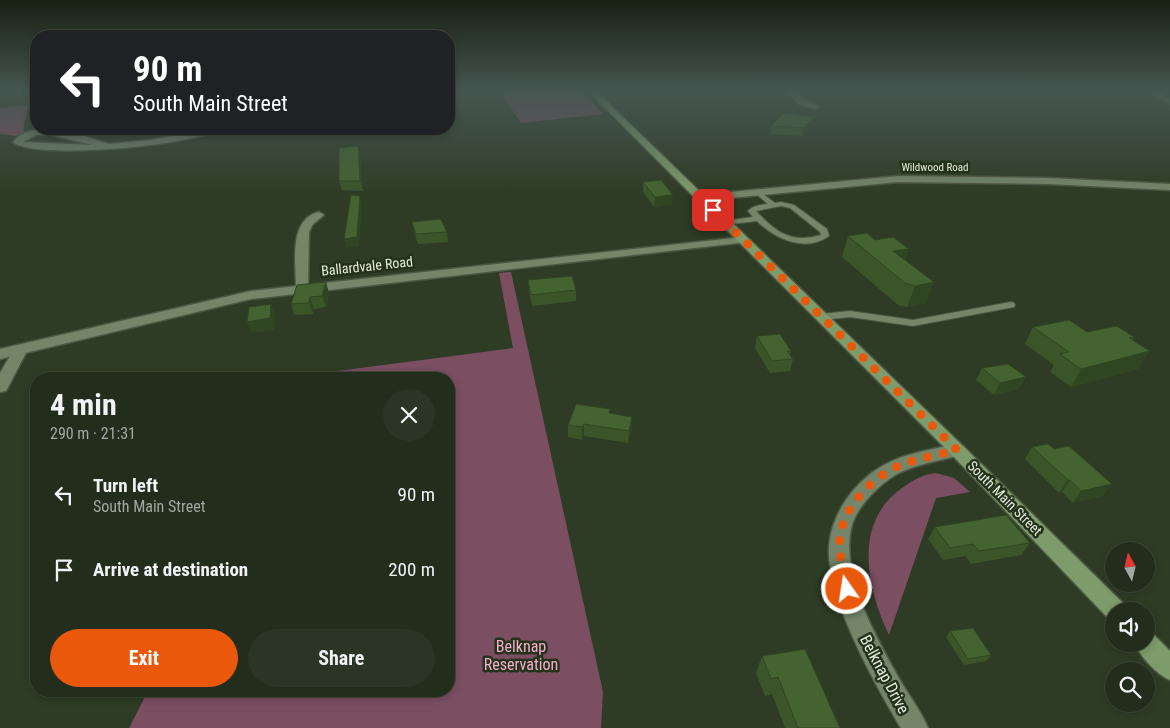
<!DOCTYPE html>
<html lang="en">
<head>
<meta charset="utf-8">
<style>
  body { margin:0; font-family:"Roboto Condensed",sans-serif; background:#2a3525; color:#f1f3f6; height:100vh; display:flex; flex-direction:column; font-size:19px; white-space:nowrap }
  * { box-sizing:border-box; margin:0 }
  p { font-size:16px; color:#a2a8a3 }
  .icon { flex:none; width:28px; height:28px; fill:none; stroke:currentColor; stroke-width:2; stroke-linecap:round; stroke-linejoin:round }
  .map { position:relative; flex:1; overflow:hidden }
  .sheet { position:absolute; left:30px; top:372px; width:425px; height:325px; display:flex; flex-direction:column; background:#222d1c; border-radius:20px; box-shadow:0 2px 8px #0003,0 0 0 1px #3f493b }
  .sheet>* { flex:none }
  .hud { position:absolute; left:30px; top:30px; width:425px; height:105px; border-radius:20px; box-shadow:0 2px 8px #0003,0 0 0 1px #3f493b; background:#202124; color:#fff; overflow:hidden }
  .needle { width:32px; rotate:352deg }
  .fabs { position:absolute; left:1105px; top:542px; display:grid; gap:10px }
  .fabs a { display:grid; place-items:center; width:50px; height:50px; border-radius:50%; background:#222d1c; box-shadow:0 2px 8px #0003,0 0 0 1px #3f493b; font-size:25px }
  .pin { position:absolute; display:grid; place-items:center; width:42px; height:42px; color:#fff; margin:-21px; border-radius:10px; box-shadow:0 2px 8px #0006 }
  .me { position:absolute; width:55px; margin:-28px; rotate:347deg; stroke-linejoin:round; filter:drop-shadow(0 0 4px #0008) }
  .turn { display:flex; align-items:center; gap:18px; height:105px; padding:0 20px; font-size:22px }
  .turn .icon { width:65px; height:65px; stroke-width:2.5 }
  .turn b { display:block; font-size:35px; line-height:42px }
  .round { display:grid; place-items:center; flex:none; width:52px; height:52px; border-radius:26px; background:#2a3525 }
  .head { display:flex; align-items:center; justify-content:space-between; height:85px; padding:0 20px }
  h1 { font-size:30px; font-weight:700; line-height:38px }
  .cta { display:flex; gap:10px; margin-top:auto; padding:10px 20px }
  .cta a { flex:1; height:58px; border-radius:30px; background:#ea580c; color:#fff; font-size:20px; font-weight:700; line-height:58px; text-align:center }
  .cta a+a { background:#2a3525; color:#f1f3f6 }
  ul { padding:0; list-style:none }
  li { display:flex; align-items:center; gap:15px; height:75px; padding:0 20px }
  li div { flex:1 }
  li b { display:block; font-size:19px }
  li em { font-style:normal }
  .map>svg:first-child { display:block }
  .green { fill:#7b4e62 }
  .lines { fill:none; stroke-linecap:round; stroke-linejoin:round }
  .lane-casing { stroke:#4c5843; stroke-width:2 }
  .street-casing { stroke:#4c5843; stroke-width:3 }
  .secondary-casing { stroke:#4c5843; stroke-width:3 }
  .primary-casing { stroke:#4c5843; stroke-width:3 }
  .lane { fill:#74856a; fill-rule:evenodd }
  .street { fill:#74856a; fill-rule:evenodd }
  .secondary { fill:#74856a; fill-rule:evenodd }
  .primary { fill:#7e9b6b; fill-rule:evenodd }
  .wall { fill:#3b5529 }
  .shaded-wall { fill:#304522 }
  .building { fill:#456330; stroke:#304522 }
  .route { stroke:#ea580c; stroke-width:9; stroke-dasharray:0 16.2 }
  .labels { text-anchor:middle; stroke-width:5; stroke-linejoin:round; paint-order:stroke }
  .far-street-label { font-size:11px; fill:#e4edde; stroke:#24321b }
  .street-label { font-size:14px; fill:#e4edde; stroke:#24321b }
  .near-park-label { font-size:16px; fill:#f6aecd; stroke:#24321b }
  .near-street-label { font-size:16px; fill:#e4edde; stroke:#24321b }
</style>
</head>
<body>
<div class="map">
<svg width="1170" height="728" viewBox="0 0 1170 728">
  <rect width="100%" height="100%" fill="#2e3c25"/>
  <path class="green" d="M500,92h82l21,22 -82,9z
    M28,105l-5,25 3,2 -10,4 -16,-2v-26z
    M511,272l92,420 -2,36h-472l19,-37h301v-312h-127v-6l191,-25 -14,-75z
    M936,473l18,5 16,14 -34,6 -47,137c-22,-46 -37,-112 13,-147 10,-7 21,-14 34,-15z"/>
  <g class="lines">
    <defs>
      <path id="lane" d="M755,191h4l16,12 6,-1 13,3 33,24 2,7c-24,17 -54,3 -72,-15l-34,4v-4l30,-4 -5,-6c6,-6 12,-6 20,-7l-13,-11zM781,206l9,2 30,24 1,3c-30,9 -45,-3 -65,-24z
        M1011,302l3,1 1,2 -1,2 -101,19 -63,-9 -29,3 -5,-3 5,-3 29,-3 63,9z"/>
      <path id="street" d="M787,92h8l10,8 15,7 -4,2 -17,-5z
        M1150,92h9l11,7v5z
        M48,129l29,5 32,10 42,-4 54,-11h12c-22,17 -185,31 -204,13 9,-11 21,-12 35,-13zM48,134l44,11 -69,-3 13,-7z
        M319,212l5,3 -11,9 -4,8 -1,56 -6,4 -6,-4c0,-24 -8,-69 23,-76z
        M21,345l5,1 2,3 -22,42 -6,1v-19l16,-27z
        M957,444l6,2 3,4 -3,4c-22,7 -45,9 -66,20 -17,10 -39,31 -45,51 -13,47 23,110 45,150 10,18 23,34 31,53h-27c-26,-44 -75,-130 -72,-182 3,-34 26,-65 55,-81 22,-12 49,-16 73,-21z"/>
      <path id="secondary" d="M898,176l151,2 121,6v6l-121,-6 -151,-2 -198,19 -5,-3 5,-3z
        M743,237l6,3 -2,2 -496,57 -251,60v-10l251,-58z"/>
      <path id="primary" d="M589,92h8l366,354 161,158 3,7h-13v9l-6,-2 -157,-164z
        M1146,632l8,3 16,16v29c-14,-6 -29,-23 -35,-36h11z"/>
    </defs>
    <use href="#lane" class="lane-casing"/>
    <use href="#street" class="street-casing"/>
    <use href="#secondary" class="secondary-casing"/>
    <use href="#primary" class="primary-casing"/>
    <use href="#lane" class="lane"/>
    <use href="#street" class="street"/>
    <use href="#secondary" class="secondary"/>
    <use href="#primary" class="primary"/>
  </g>
  <path class="wall" d="M716,92h21l-12,7z
    M814,117l-1,8 -11,11 -32,-2 1,-8z
    M358,146l2,9 3,36 -21,-1 -3,-9z
    M643,182l29,23 -18,2 -11,-15z
    M412,222l35,10 1,10 -30,2 -4,-12z
    M848,236l27,4 30,20 21,43 -19,4 -9,-2 -56,-48z
    M528,280l48,10v11l-44,5 -3,-15z
    M297,285l32,8 -3,14 -12,2 -1,5 -19,1 -3,-11z
    M1033,327l101,10 -2,3 6,29 -67,18 -21,-15 4,-7 -29,-21z
    M757,336l34,15 -1,4 3,4 -3,12 -20,2 -15,-25z
    M982,368l37,21 -25,6 -18,-15z
    M610,409v4l22,4v12l-4,14 -44,-7 -2,4 -14,-3v-12z
    M1032,447l22,2 58,35 -10,12 -29,7 -11,-11 -3,1 -34,-34z
    M935,527l95,16 -9,12 -50,9 -5,-8 -23,4 -15,-21z
    M950,631l41,24 -5,6 -22,4 -18,-28z
    M762,656l78,72h-55l-13,-34 -7,2 -9,-23z"/>
  <path class="shaded-wall" d="M726,92h11l-12,7z
    M814,117l-1,8 -11,11 2,-8z
    M372,129h14l1,2 -15,2z
    M358,146l2,9 3,36 -3,-10z
    M673,195l-1,10 -18,2 1,-10z
    M360,196l2,9 -3,41 -13,2 -2,-9z
    M909,249l-7,21 -9,-19z
    M326,282l3,11 -3,14 -4,-11z
    M934,282l-8,21 -19,4 8,-21z
    M310,297l4,12 -1,5 -4,-11z
    M271,304l4,11 -1,15 -23,3 -4,-11z
    M1150,351l-12,18 -67,18 10,-18z
    M1026,377l-7,12 -25,6 6,-12z
    M632,417v12l-4,14 1,-12z
    M584,424v12l-2,4v-13z
    M1068,480h2l-8,12 -3,1z
    M1112,484l-10,12 -29,7 8,-12z"/>
  <path class="building" d="M788,113l26,4 -10,11 -33,-2 12,-12z
    M358,146l2,35h-21v-33z
    M661,180l12,15 -18,2 -12,-15z
    M351,195l9,1 -3,41 -13,2z
    M441,219l6,13 -31,2 -4,-12z
    M867,233l8,7 18,-3 16,12 -16,2 41,31 -19,4 -10,-3 -57,-47z
    M572,276l4,14 -45,5 -3,-15z
    M326,282l-4,14 -12,1 -1,6 -18,1 6,-19z
    M271,304l-1,14 -23,4 2,-15z
    M1069,320l18,12 30,-6 17,11 -5,1 21,13 -69,18 -21,-15 9,-2 -36,-25z
    M780,334l11,17h-4l6,8 -21,2 -15,-25z
    M1008,364l18,13 -26,6 -18,-15z
    M576,404l34,5 -1,4 23,4 -3,14 -45,-7 -2,3 -14,-2z
    M1048,444l6,5 15,-3 43,38 -31,7 -11,-11h-2l-36,-33z
    M1006,515l24,28 -51,8 -6,-7 -23,4 -15,-21z
    M973,628l18,27 -23,4 -18,-28z
    M805,649l35,79h-42l-20,-51 -7,2 -9,-23z"/>
  <linearGradient id="sky" x2="0" y2="1"><stop stop-color="#192114"/><stop offset="0.47" stop-color="#465651"/><stop offset="1" stop-color="#465651" stop-opacity="0"/></linearGradient>
  <rect width="1170" height="194" fill="url(#sky)"/>
  <g class="lines">
    <path class="route" d="M713,210l244,240c-18,5 -38,8 -56,15 -25,10 -49,34 -58,59 -8,20 0,45 4,65"/>
  </g>
  <g class="labels">
    <g class="far-street-label">
      <text x="935" y="171">Wildwood Road</text>
    </g>
    <g class="street-label">
      <text transform="translate(367 266) rotate(-6)" y="5">Ballardvale Road</text>
      <text transform="translate(1005 498) rotate(45)" y="5">South Main Street</text>
    </g>
    <g class="near-park-label">
      <text x="521" y="652">Belknap<tspan x="521" dy="18">Reservation</tspan></text>
    </g>
    <g class="near-street-label">
      <text transform="translate(885 674) rotate(62)" y="6">Belknap Drive</text>
    </g>
  </g>
</svg>
<div class="fabs">
<a><svg class="needle" viewBox="-14 -14 28 28"><path d="M0-13l5 13h-10z" fill="#e53935"/><path d="M0 13l5-13h-10z" fill="#a2a8a3"/></svg></a>
<a><svg class="icon" aria-label="sound" viewBox="0 0 24 24"><path d="M4 9h4l5-4v14l-5-4H4zM17 9q2 3 0 6"/></svg></a>
<a><svg class="icon" aria-label="search" viewBox="0 0 24 24"><circle cx="10" cy="10" r="6"/><path d="M15 15l6 6"/></svg></a>
</div>
<div class="pin" style="left:713px;top:210px;background:#d93025"><svg class="icon" aria-label="arrive" viewBox="0 0 24 24"><path d="M6 21V4h12l-3 4 3 4H6"/></svg></div>
<svg class="me" style="left:847px;top:589px" viewBox="-20 -20 40 40"><circle r="17" fill="#ea580c" stroke="#fff" stroke-width="3"/><path d="M0-11L8 9 0 5-8 9z" fill="#fff"/></svg>
<div class="hud">
<div class="turn"><svg class="icon" aria-label="left" viewBox="0 0 24 24"><path d="M17 20v-9H6M10 6l-5 5 5 5"/></svg><div><b>90 m</b>South Main Street</div></div>
</div>
<section class="sheet">
<div class="head"><div><h1>4 min</h1><p>290 m · 21:31</p></div><a class="round"><svg class="icon" aria-label="close" viewBox="0 0 24 24"><path d="M6 6l12 12M18 6L6 18"/></svg></a></div>
<ul>
<li><svg class="icon" aria-label="left" viewBox="0 0 24 24"><path d="M17 20v-9H6M10 6l-5 5 5 5"/></svg><div><b>Turn left</b><p>South Main Street</p></div><em>90 m</em></li>
<li><svg class="icon" aria-label="arrive" viewBox="0 0 24 24"><path d="M6 21V4h12l-3 4 3 4H6"/></svg><div><b>Arrive at destination</b></div><em>200 m</em></li>
</ul>
<div class="cta"><a>Exit</a><a>Share</a></div>
</section>
</div>
</body>
</html>
